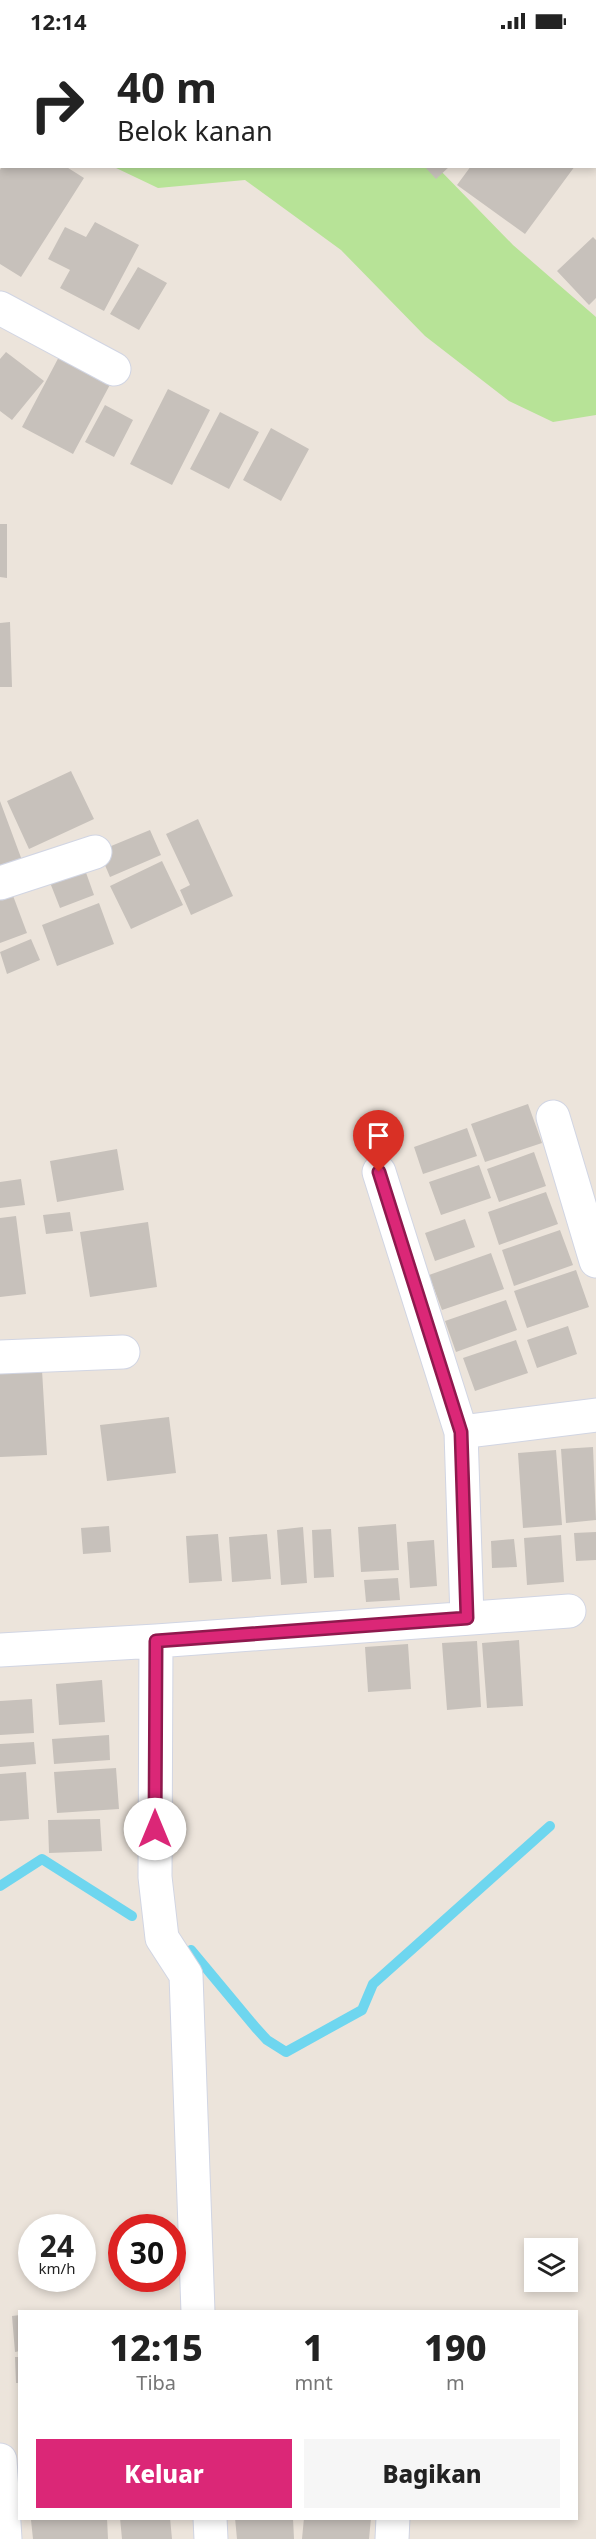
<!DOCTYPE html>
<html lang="id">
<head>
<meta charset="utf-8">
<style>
  body { margin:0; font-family:"Noto Sans",sans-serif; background:#f6f6f6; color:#222; height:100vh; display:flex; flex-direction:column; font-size:22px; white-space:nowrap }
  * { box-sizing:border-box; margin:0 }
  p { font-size:20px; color:#767676 }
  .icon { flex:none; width:33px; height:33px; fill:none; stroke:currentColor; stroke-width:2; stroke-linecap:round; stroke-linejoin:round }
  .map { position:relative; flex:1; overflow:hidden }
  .drawer { position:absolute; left:18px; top:2268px; width:560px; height:210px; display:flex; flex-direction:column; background:#fff; border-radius:0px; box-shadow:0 3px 9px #0003 }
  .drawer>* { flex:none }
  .banner { position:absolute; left:0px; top:0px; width:597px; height:126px; box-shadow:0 3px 9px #0003; background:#fff; color:#222; overflow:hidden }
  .fabs { position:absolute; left:524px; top:2196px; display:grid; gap:12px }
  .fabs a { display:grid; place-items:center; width:54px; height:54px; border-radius:0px; background:#fff; box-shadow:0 3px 9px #0003; font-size:30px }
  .speed { position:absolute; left:18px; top:2172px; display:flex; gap:12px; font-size:30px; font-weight:700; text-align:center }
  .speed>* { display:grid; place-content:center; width:78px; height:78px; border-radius:50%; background:#fff; box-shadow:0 3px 9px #0003; line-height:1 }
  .speed small { font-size:15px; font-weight:400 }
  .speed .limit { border:9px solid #d22; background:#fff; color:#111 }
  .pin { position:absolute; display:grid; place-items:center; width:51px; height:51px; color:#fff; margin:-62px -26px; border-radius:50% 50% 50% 0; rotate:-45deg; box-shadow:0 0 6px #0007 }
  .pin .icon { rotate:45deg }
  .me { position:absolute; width:66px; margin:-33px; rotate:0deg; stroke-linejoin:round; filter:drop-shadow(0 0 4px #0008) }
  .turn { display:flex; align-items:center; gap:21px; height:126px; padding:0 18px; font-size:27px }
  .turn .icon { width:78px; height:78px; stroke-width:2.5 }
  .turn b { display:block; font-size:42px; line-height:51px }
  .eta { display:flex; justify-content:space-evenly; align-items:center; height:102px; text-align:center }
  .eta b { font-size:36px; font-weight:800; line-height:42px }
  .cta { display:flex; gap:12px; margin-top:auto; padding:12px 18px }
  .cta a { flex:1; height:69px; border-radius:0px; background:#db2777; color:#fff; font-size:24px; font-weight:800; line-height:69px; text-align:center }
  .cta a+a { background:#f6f6f6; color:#222 }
  .status { display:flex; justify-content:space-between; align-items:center; height:42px; padding:0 30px; background:#fff; direction:ltr }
  .status svg { height:16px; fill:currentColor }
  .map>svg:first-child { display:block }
  .green { fill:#b7e397 }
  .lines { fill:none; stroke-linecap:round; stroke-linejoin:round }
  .stream { stroke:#6ed6ef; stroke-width:10 }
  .building { fill:#c7c1bb }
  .minor-casing { stroke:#d1d5e3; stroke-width:35 }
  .minor { stroke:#fff; stroke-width:33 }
  .route-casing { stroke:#8e194d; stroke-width:15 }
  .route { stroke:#db2777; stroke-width:10 }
</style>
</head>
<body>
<div class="status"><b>12:14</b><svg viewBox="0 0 49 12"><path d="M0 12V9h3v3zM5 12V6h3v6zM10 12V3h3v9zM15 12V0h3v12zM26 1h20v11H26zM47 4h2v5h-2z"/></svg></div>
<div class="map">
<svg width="596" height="2497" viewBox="0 0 596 2497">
  <rect width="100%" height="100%" fill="#ece4db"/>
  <path class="green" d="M0,0h115l1,1 -114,1 -1,70z
    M114,125h323l76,78 83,72v98l-43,7 -44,-21 -84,-65 -84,-86 -96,-70 -87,8z"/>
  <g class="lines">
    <path class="stream" d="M0,1844l42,-27 90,57
      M191,1908l65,78 11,12 19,12 76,-42 11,-26 177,-158"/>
  </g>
  <path class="building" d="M2,124h63l19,12 -63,99 -21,-13v-94z
    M424,124h26l-14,13z
    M471,124h104l-50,68 -68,-49z
    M95,180l44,23 -35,66 -44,-23 10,-18 -22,-11 17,-32 21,10z
    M593,195l3,3v58l-7,7 -32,-34z
    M138,225l29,16 -28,47 -29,-16z
    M62,309l51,28 -40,75 -51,-27z
    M6,310l38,29 -32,39 -12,-9v-52z
    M168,347l42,21 -38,75 -42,-21z
    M105,363l28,15 -19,37 -29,-15z
    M220,370l39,20 -30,57 -39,-20z
    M271,386l38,21 -28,52 -38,-21z
    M0,482h7v54l-7,-1z
    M10,580l2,65h-12v-64z
    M71,729l23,48 -65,30 -22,-48z
    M0,759l23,62 -23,9z
    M198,777l35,77 -42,19 -11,-25 10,-5 -24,-51z
    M150,788l11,25 -51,22 -11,-26z
    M162,819l21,44 -52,24 -21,-43z
    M84,825l10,28 -34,13 -11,-28z
    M9,843l18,48 -27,10v-55z
    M99,861l15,41 -57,22 -15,-41z
    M31,897l9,21 -33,14 -7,-22z
    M528,1062l14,39 -57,19 -14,-38z
    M467,1086l10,28 -54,18 -9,-27z
    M117,1107l7,41 -67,12 -7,-41z
    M534,1110l12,34 -47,16 -12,-33z
    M479,1123l12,33 -50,17 -12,-33z
    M21,1137l4,26 -25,3v-26z
    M546,1150l12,32 -59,21 -11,-33z
    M70,1170l3,19 -27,3 -3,-19z
    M16,1174l10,78 -26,3v-79z
    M465,1177l10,28 -40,14 -10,-28z
    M148,1180l9,65 -67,10 -10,-65z
    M560,1188l13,35 -59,21 -12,-36z
    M491,1211l13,36 -62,21 -13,-35z
    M576,1228l13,37 -62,21 -13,-37z
    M506,1258l11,30 -61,22 -11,-31z
    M568,1284l9,28 -40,14 -10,-28z
    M516,1298l12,33 -53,18 -12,-33z
    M42,1328l5,85 -47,2v-84z
    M169,1375l7,56 -69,8 -7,-56z
    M593,1405l3,73 -30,3 -5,-74z
    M556,1408l6,75 -39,3 -5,-75z
    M396,1482l3,46 -38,2 -3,-45z
    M109,1484l2,26 -28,2 -2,-26z
    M303,1485l4,56 -26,2 -4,-55z
    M331,1487l3,48 -20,1 -2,-48z
    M596,1490v28l-20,1 -2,-28z
    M218,1492l4,47 -33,2 -3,-47z
    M267,1492l4,45 -39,3 -3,-45z
    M561,1493l3,47 -37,3 -3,-47z
    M514,1497l3,28 -25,1 -1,-27z
    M434,1498l3,46 -27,2 -3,-46z
    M398,1536l2,22 -34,2 -2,-22z
    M519,1598l4,66 -36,2 -5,-65z
    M477,1599l4,66 -34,3 -5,-67z
    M408,1602l3,45 -43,3 -3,-45z
    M102,1638l3,42 -46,3 -3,-41z
    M32,1657l2,34 -34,2v-34z
    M109,1693l1,25 -56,4 -2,-25z
    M34,1700l2,22 -36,3v-23z
    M116,1726l3,41 -62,4 -3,-41z
    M26,1730l3,47 -29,2v-47z
    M100,1777l2,32 -53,2 -1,-33z
    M20,2273v36l-5,1 -3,-36z
    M15,2315h5v26h-4z
    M44,2476h63l1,21h-75l-2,-19z
    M120,2476h50l2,21h-50z
    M235,2476h58l1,21h-57z
    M304,2476h67l-2,21h-67z"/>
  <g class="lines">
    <defs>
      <path id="minor" d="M393,0l2,2
        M596,64v1
        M0,266l114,61
        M0,841l95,-31
        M553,1075l43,144
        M379,1130l82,260 6,186
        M0,1315l123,-5
        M461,1390l135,-17
        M156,1599l-1,236 7,61 24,37 12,337
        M0,1608l156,-9 413,-30
        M0,2418l5,79
        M210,2476l1,21
        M392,2497l1,-21"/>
    </defs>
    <use href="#minor" class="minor-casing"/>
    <use href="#minor" class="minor"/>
  </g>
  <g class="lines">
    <defs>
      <path id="route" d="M155,1787l1,-188 311,-23 -6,-186 -82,-260"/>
    </defs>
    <use href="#route" class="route-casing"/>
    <use href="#route" class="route"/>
  </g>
</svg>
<div class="fabs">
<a><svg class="icon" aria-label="layers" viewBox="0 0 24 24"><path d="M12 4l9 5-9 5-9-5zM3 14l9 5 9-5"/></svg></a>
</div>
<div class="speed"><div>24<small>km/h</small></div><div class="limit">30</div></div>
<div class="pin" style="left:379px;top:1130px;background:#d93025"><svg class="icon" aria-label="arrive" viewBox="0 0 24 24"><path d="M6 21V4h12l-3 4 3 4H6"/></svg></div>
<svg class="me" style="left:155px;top:1787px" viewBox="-20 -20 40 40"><circle r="19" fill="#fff"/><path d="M0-13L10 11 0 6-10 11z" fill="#db2777"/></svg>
<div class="banner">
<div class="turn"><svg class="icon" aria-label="right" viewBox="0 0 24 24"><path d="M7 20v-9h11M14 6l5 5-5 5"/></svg><div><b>40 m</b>Belok kanan</div></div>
</div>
<section class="drawer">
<div class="eta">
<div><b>12:15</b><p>Tiba</p></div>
<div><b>1</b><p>mnt</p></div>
<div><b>190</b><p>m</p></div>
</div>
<div class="cta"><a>Keluar</a><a>Bagikan</a></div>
</section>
</div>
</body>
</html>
